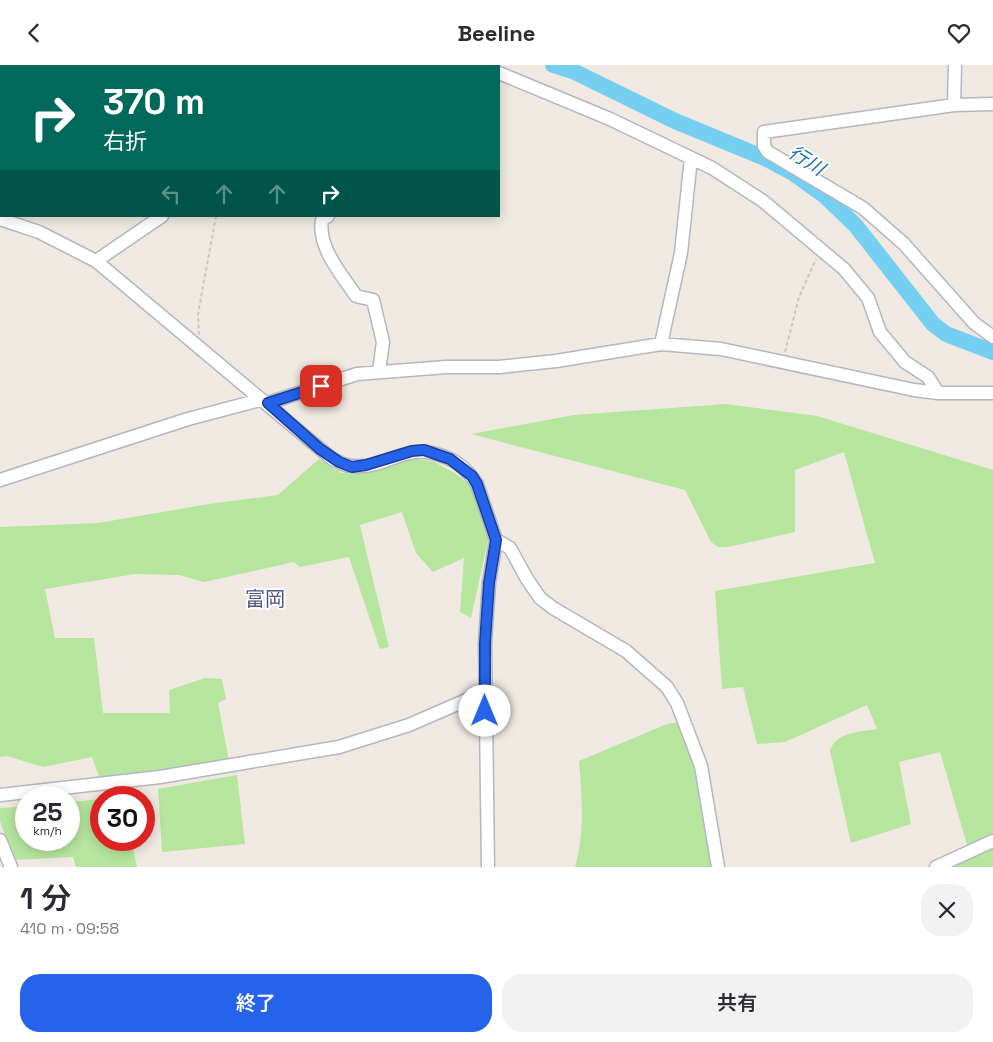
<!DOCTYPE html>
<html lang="ja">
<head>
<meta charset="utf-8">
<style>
  body { margin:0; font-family:"Space Grotesk","Noto Sans JP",sans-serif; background:#f2f2f3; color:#2b2b33; height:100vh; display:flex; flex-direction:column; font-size:19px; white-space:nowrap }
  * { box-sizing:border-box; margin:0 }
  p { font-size:16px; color:#7c7c81 }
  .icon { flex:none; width:28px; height:28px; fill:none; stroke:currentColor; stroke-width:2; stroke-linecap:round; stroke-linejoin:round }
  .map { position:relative; height:802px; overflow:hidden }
  .sheet { display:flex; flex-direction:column; background:#fff; flex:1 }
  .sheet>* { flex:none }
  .guide { position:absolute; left:0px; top:0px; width:500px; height:152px; box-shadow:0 2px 12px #0003; background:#00695c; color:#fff; overflow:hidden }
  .speed { position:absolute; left:15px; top:721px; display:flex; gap:10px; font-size:25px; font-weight:700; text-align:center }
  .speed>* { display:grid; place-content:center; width:65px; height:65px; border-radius:50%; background:#fff; box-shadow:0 2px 12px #0003; line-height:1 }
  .speed small { font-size:12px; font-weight:400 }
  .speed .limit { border:8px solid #d22; background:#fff; color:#111 }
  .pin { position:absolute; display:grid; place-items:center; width:42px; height:42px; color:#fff; margin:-21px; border-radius:10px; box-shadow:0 2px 8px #0006 }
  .me { position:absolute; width:55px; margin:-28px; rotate:0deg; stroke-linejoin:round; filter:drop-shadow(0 0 4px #0008) }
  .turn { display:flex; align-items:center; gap:18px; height:105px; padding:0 20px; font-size:22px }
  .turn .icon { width:65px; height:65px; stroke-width:2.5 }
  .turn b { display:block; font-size:35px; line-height:42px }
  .lanes { display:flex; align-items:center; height:48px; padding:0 20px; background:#0003; justify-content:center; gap:25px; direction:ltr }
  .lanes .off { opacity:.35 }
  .round { display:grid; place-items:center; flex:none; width:52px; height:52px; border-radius:20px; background:#f2f2f3 }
  .overview { display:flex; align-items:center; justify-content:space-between; height:85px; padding:0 20px }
  h1 { font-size:30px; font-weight:600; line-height:38px }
  .button { display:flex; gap:10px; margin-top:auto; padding:10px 20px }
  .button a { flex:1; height:58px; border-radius:20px; background:#2563eb; color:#fff; font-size:20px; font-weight:600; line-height:58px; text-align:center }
  .button a+a { background:#f2f2f3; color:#2b2b33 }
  header { display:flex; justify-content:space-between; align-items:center; height:65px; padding:0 20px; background:#fff; font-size:22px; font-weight:600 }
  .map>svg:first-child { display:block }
  .green { fill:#b6e59e }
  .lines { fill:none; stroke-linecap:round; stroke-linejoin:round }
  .river { stroke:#75cff0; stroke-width:16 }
  .minor-casing { stroke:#b4b7c1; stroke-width:15 }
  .path { stroke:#c9c9c9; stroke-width:2; stroke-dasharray:4 2.5; stroke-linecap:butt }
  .minor { stroke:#fff; stroke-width:12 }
  .route-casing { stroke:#184099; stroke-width:12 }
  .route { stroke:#2563eb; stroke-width:9 }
  .labels { text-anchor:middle; stroke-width:4; stroke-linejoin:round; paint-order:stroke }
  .water-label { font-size:19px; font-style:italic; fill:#0d6fa3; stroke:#fff }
  .quarter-label { font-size:20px; fill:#4d5680; stroke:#fff }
</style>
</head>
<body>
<header><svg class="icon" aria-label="back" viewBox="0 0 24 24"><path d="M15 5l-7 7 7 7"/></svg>Beeline<svg class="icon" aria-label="heart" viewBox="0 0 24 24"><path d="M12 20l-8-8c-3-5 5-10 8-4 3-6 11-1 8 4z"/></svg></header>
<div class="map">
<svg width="993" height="802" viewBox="0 0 993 802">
  <rect width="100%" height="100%" fill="#efe9e1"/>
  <path class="green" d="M726,339l91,12 176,54v397h-48l23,-19 -28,-96 -41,10 12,62 -60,19 -21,-92c5,-19 30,-19 47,-22l-10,-24 -82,37 -28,2 -14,-57 -21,2 -7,-98 160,-28 -31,-111 -49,18v62l-67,15h-10l-7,-5 -26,-52 -214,-56 103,-19z
    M411,393l23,4 21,11 17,14 17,49 -18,82 -11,-6 4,-54 -31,14 -17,-19 -14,-41 -42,13 29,122 -9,2 -31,-92 -49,10 -6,-5 -90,20 -25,-7 -44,-1 -90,15 10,49h39l9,75h67l-1,-23 36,-12 17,1 4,20 -8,4 11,58 -130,16 -7,-20 -49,10 -36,-11 -7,1v-230l98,-4 111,-19 69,-9 41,-36 22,14 23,-1z
    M681,657l3,2 19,82 18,61h-146c10,-34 7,-71 4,-106l88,-37z
    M237,710l8,69 -83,8 -4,-63z
    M101,734v41h30l6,27h-61l-3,-10 -59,3 -14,-39v-13l26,-2v34h43v-38z"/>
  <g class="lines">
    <path class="river" d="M553,0l22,7 100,49 90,37 28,15 32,23 31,30 77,98 13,10 47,18
      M239,1l3,-1
      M0,130l1,-1"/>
    <defs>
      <path id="minor" d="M261,0l1,1
        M472,0l4,1
        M30,1v-1
        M143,1l3,-1
        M327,1l5,-1
        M499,8l111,46 102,49 51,33 81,68 24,29 12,34 25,30 23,15 10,16
        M993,39l-39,1 -190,27v14l4,6 95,56 41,36 70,79 19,14
        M954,40l1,-40
        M0,97l1,-1
        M328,151l-6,4c-5,27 20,55 34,76l17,4 10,42 -4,29
        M0,154l39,13 57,29 235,197c7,4 14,8 22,8 35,4 51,-26 92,-9 14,5 24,15 32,27l19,56 -7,43 -4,60 3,224
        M96,196l66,-45
        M661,279l20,-91 10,-95
        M268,338l89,-29 89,-7h53l57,-6 105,-17 60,5 193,41 24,3h55
        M0,415l188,-61 72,-19
        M496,475l14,8 17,31 13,19 13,10 73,43 41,36 10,16 24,63 17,101
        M0,730l160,-18 179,-30 70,-22 76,-33
        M0,775l11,27
        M936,802l57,-26"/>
    </defs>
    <use href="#minor" class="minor-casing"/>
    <path class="path" d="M0,72h1
      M199,270l-1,-21 18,-98
      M785,287l14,-55 17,-38"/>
    <use href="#minor" class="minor"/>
  </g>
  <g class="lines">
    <defs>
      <path id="route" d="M321,321l-53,17 52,46 19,13 13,5 14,-2 46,-14 12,-1 26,9 22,17 5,8 19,56 -7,43 -4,60v68"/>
    </defs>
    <use href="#route" class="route-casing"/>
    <use href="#route" class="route"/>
  </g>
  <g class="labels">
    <g class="water-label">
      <text transform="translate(807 95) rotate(32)" y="7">行川</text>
    </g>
    <g class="quarter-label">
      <text x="265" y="541">富岡</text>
    </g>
  </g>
</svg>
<div class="speed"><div>25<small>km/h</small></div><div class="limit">30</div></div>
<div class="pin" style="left:321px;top:321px;background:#d93025"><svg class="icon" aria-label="arrive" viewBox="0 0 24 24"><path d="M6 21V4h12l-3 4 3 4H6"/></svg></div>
<svg class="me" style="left:485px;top:646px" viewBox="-20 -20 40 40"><circle r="19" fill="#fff"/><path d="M0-13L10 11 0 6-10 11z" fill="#2563eb"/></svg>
<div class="guide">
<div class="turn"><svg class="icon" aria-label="right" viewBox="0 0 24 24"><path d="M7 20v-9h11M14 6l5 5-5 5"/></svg><div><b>370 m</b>右折</div></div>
<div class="lanes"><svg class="icon off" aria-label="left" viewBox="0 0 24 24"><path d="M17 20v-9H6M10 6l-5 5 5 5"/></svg><svg class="icon off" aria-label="ahead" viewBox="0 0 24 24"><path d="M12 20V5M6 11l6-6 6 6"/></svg><svg class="icon off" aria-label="ahead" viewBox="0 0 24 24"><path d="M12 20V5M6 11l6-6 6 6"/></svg><svg class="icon" aria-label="right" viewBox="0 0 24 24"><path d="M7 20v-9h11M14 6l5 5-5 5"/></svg></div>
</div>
</div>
<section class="sheet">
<div class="overview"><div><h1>1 分</h1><p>410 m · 09:58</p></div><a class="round"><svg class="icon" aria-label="close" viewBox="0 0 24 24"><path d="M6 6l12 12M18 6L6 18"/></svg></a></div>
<div class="button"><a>終了</a><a>共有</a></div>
</section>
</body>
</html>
